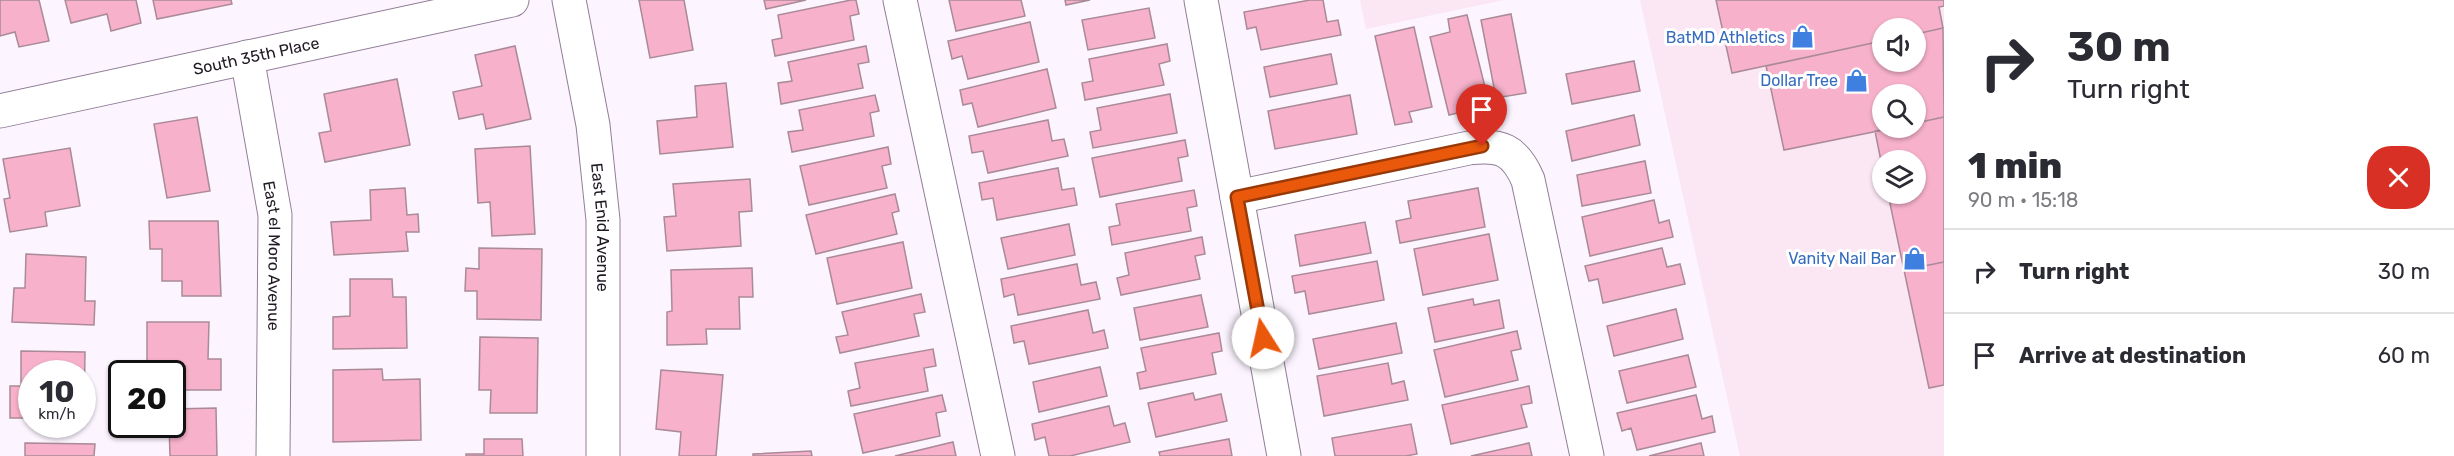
<!DOCTYPE html>
<html lang="en">
<head>
<meta charset="utf-8">
<style>
  body { margin:0; font-family:Rubik,sans-serif; background:#f7f7f7; color:#2b2b33; height:100vh; display:flex; flex-direction:column; font-size:22px; white-space:nowrap }
  * { box-sizing:border-box; margin:0 }
  p { font-size:20px; color:#7c7c81 }
  .icon { flex:none; width:33px; height:33px; fill:none; stroke:currentColor; stroke-width:2; stroke-linecap:round; stroke-linejoin:round }
  .map { position:relative; flex:1; overflow:hidden }
  .side { display:flex; flex-direction:column; background:#fff; width:510px }
  .side>* { flex:none }
  .guide { background:#fff; color:#2b2b33; overflow:hidden }
  .tools { position:absolute; left:1872px; top:18px; display:grid; gap:12px }
  .tools a { display:grid; place-items:center; width:54px; height:54px; border-radius:50%; background:#fff; box-shadow:0 2px 4px #0004; font-size:30px }
  .speed { position:absolute; left:18px; top:360px; display:flex; gap:12px; font-size:30px; font-weight:700; text-align:center }
  .speed>* { display:grid; place-content:center; width:78px; height:78px; border-radius:50%; background:#fff; box-shadow:0 2px 4px #0004; line-height:1 }
  .speed small { font-size:15px; font-weight:400 }
  .speed .limit { border:3px solid #111; border-radius:9px; background:#fff; color:#111 }
  .pin { position:absolute; display:grid; place-items:center; width:51px; height:51px; color:#fff; margin:-62px -26px; border-radius:50% 50% 50% 0; rotate:-45deg; box-shadow:0 0 6px #0007 }
  .pin .icon { rotate:45deg }
  .me { position:absolute; width:66px; margin:-33px; rotate:350deg; stroke-linejoin:round; filter:drop-shadow(0 0 4px #0008) }
  .turn { display:flex; align-items:center; gap:21px; height:126px; padding:0 24px; font-size:27px }
  .turn .icon { width:78px; height:78px; stroke-width:2.5 }
  .turn b { display:block; font-size:42px; line-height:51px }
  .round { display:grid; place-items:center; flex:none; width:63px; height:63px; border-radius:24px; background:#f7f7f7 }
  .summary { display:flex; align-items:center; justify-content:space-between; height:102px; padding:0 24px }
  h1 { font-size:36px; font-weight:800; line-height:45px }
  ul { padding:0; list-style:none }
  li { display:flex; align-items:center; gap:18px; height:84px; padding:0 24px; border-top:2px solid #e1e1e2 }
  li div { flex:1 }
  li b { display:block; font-size:22px }
  li em { font-style:normal }
  main { display:flex; flex:1; min-height:0 }
  .map>svg:first-child { display:block }
  .commercial { fill:#fbe6f4; fill-rule:evenodd }
  .building { fill:#f7b1cb; stroke:#aa8a96; stroke-width:1.5 }
  .lines { fill:none; stroke-linecap:round; stroke-linejoin:round }
  .minor-casing { stroke:#907e96; stroke-width:35 }
  .minor { stroke:#fff; stroke-width:33 }
  .route-casing { stroke:#983908; stroke-width:15 }
  .route { stroke:#ea580c; stroke-width:10 }
  .labels { text-anchor:middle; stroke-width:6; stroke-linejoin:round; paint-order:stroke }
  .shop-label { font-size:16px; fill:#366cbe; stroke:#fff; text-anchor:end }
  .street-label { font-size:16px; fill:#211923; stroke:#fff }
</style>
</head>
<body>
<main>
<div class="map">
<svg width="1944" height="456" viewBox="0 0 1944 456">
  <rect width="100%" height="100%" fill="#fcf4ff"/>
  <path class="commercial" d="M1360,0h144l-138,29z
    M1640,0h304v456h-204zM1882,28h34v34h-34zM1882,94h34v34h-34zM1882,160h34v34h-34z"/>
  <path class="building" d="M0,0h39l10,41 -30,6 -4,-15 -15,4z
    M65,0h71l5,23 -30,8 -4,-17 -36,9z
    M153,0h78l1,4 -75,15z
    M639,0h45l9,50 -43,8z
    M764,0h42l-40,9z
    M851,0h5l3,14 -9,2 4,24 -79,16 -3,-16 10,-2 -4,-23z
    M949,0h72l4,16 -69,15z
    M1065,0h25l-24,5z
    M1310,0h13l4,22 11,-2 3,15 -80,15 -5,-23 -9,2 -3,-17z
    M1716,0h228v6l-5,1 4,21 -27,6v-6h-34v13l-150,32z
    M1149,8l6,30 -67,12 -6,-30z
    M1511,14l15,79 -30,5 -15,-78z
    M1467,15l20,80 -23,6 2,10 -17,4 -19,-78 20,-5 -2,-13z
    M1030,22l9,40 -71,17 -6,-23 -10,3 -4,-18z
    M1414,27l18,80 -23,5 3,10 -17,3 -20,-89z
    M1943,28l1,89 -28,6v-29h-34v34h11l-109,22 -18,-84 116,-25v21h34v-28z
    M1167,44l3,17 -11,3 5,21 -79,15 -3,-17 11,-2 -4,-22z
    M515,46l16,73 -45,10 -3,-15 -24,5 -6,-27 29,-6 -7,-31z
    M866,46l3,16 -11,2 5,24 -82,16 -3,-21 14,-2 -4,-19z
    M1331,54l6,30 -67,13 -6,-30z
    M1634,61l6,30 -68,13 -6,-30z
    M1047,69l9,39 -78,19 -6,-24 -9,2 -3,-15z
    M397,79l13,66 -85,17 -6,-29 12,-2 -7,-37z
    M726,83l7,64 -73,7 -3,-33 40,-4 -2,-31z
    M1170,94l7,39 -84,15 -3,-16 11,-2 -4,-22z
    M875,95l4,16 -9,2 4,23 -82,16 -4,-20 15,-2 -4,-20z
    M1350,95l7,39 -82,15 -7,-38z
    M1634,115l6,30 -68,16 -6,-30z
    M197,117l13,74 -43,7 -13,-74z
    M1944,117v145l-40,8 -16,-76h28v-34h-34v6l-7,-35 18,-3h23v-5z
    M1048,120l4,21 12,-2 4,17 -80,17 -5,-22 -11,2 -3,-17z
    M1185,140l3,16 -10,2 4,23 -82,16 -8,-39z
    M530,146l5,88 -43,2 -2,-34 -12,1 -3,-54z
    M888,147l3,17 -9,2 5,22 -78,17 -9,-39z
    M70,148l10,58 -35,6 2,14 -37,6 -6,-33 6,-1 -7,-39z
    M1645,161l6,32 -69,13 -5,-31z
    M1058,168l4,22 12,-2 3,17 -80,15 -4,-22 -11,2 -3,-17z
    M750,179l2,32 -13,1 2,34 -74,5 -3,-34 12,-1 -3,-32z
    M405,188l2,27 11,-1 1,18h-13l2,19 -74,4 -3,-33 40,-2 -1,-30z
    M1478,188l7,39 -85,16 -4,-22 15,-3 -3,-17z
    M1194,190l3,16 -10,2 4,23 -79,14 -3,-18 11,-2 -4,-21z
    M895,194l4,17 -7,2 5,21 -81,20 -10,-39z
    M1654,200l5,23 10,-3 4,17 -83,19 -8,-39z
    M149,221h69l3,75h-39v-15h-20v-32h-12z
    M1365,222l6,31 -71,13 -5,-31z
    M1069,224l6,31 -67,14 -7,-31z
    M1489,234l9,46 -75,15 -9,-46z
    M1202,237l3,17 -10,2 5,23 -79,16 -4,-17 12,-3 -4,-22z
    M903,242l9,46 -75,16 -10,-46z
    M479,248l63,1 -1,71 -64,-1v-28h-12l1,-23 13,1z
    M1662,248l5,19 13,-3 5,20 -82,19 -5,-24 -9,2 -4,-15z
    M26,254l60,3 -1,44h10l-1,24 -82,-3 2,-34h11z
    M1377,261l7,39 -75,14 -4,-23 -10,2 -3,-17z
    M1944,262v123l-15,3 -25,-118z
    M1077,264l4,21 15,-3 4,17 -82,16 -4,-21 -10,3 -3,-18z
    M752,268l1,29h-14l1,32h-34l1,15 -40,1v-33l5,-1 -1,-41z
    M350,279h42l1,18h13l1,51 -74,1v-32l17,-1z
    M921,294l4,18 -11,2 5,22 -79,17 -4,-16 12,-2 -6,-23z
    M1201,295l7,32 -68,13 -6,-32z
    M1473,299l1,6 25,-5 5,28 -69,14 -7,-34z
    M1676,309l7,30 -69,17 -7,-30z
    M1088,310l5,23 11,-3 4,18 -79,16 -5,-23 -10,2 -3,-17z
    M147,322h62l-1,37h13v31h-49v-16h-25z
    M1396,323l6,30 -83,16 -6,-30z
    M1517,331l4,18 -10,2 7,29 -73,17 -11,-47z
    M1219,333l3,18 -10,2 4,21 -76,15 -3,-16 9,-2 -5,-23z
    M480,337l58,1 -1,75h-47l1,-23h-12z
    M933,349l3,17 -12,2 4,23 -77,15 -3,-15 12,-3 -5,-25z
    M21,351l64,1 -1,66h-2v-44h-50v44h-22v-32h11z
    M1688,355l8,32 -69,16 -8,-32z
    M1388,363l4,21 12,-3 4,19 -84,16 -7,-40z
    M1100,367l7,29 -68,16 -6,-30z
    M382,369l1,11 37,-1 1,61 -88,2v-72z
    M661,370l62,5 -7,81h-37l2,-24 -25,-3z
    M1529,386l3,17 -11,2 6,22 -76,17 -9,-39z
    M1193,393l2,7 26,-6 6,27 -71,16 -8,-34z
    M942,395l4,16 -10,2 4,23 -77,17 -9,-39z
    M1696,395l6,24 10,-3 3,16 -78,18 -6,-22 -9,3 -5,-18z
    M1109,406l5,20 11,-3 5,19 -60,14h-21l-4,-19 -10,3 -3,-16z
    M216,408l1,48h-47l-1,-32h3v-15z
    M1411,424l6,30 -11,2h-71l-3,-18z
    M484,439h38l1,17h-57v-2h18z
    M1229,439l3,17h-72l-1,-4z
    M953,442l3,14h-61z
    M25,443l70,1 -1,12h-69z
    M1529,443l3,13h-61z
    M1701,443l3,13h-55z
    M811,451l1,5h-59v-2z"/>
  <g class="lines">
    <defs>
      <g id="minor">
        <path id="s1" d="M569,0l24,125 10,95v236"/>
        <path d="M900,0l98,456"/>
        <path d="M1201,0l83,456"/>
        <path id="s2" d="M247,57l28,158 -2,241"/>
        <path id="s3" d="M0,111l512,-111"/>
        <path d="M1237,197l232,-49c32,-4 46,2 59,32l59,276"/>
      </g>
    </defs>
    <use href="#minor" class="minor-casing"/>
    <use href="#minor" class="minor"/>
  </g>
  <g class="lines">
    <defs>
      <path id="route" d="M1263,338l-26,-141 245,-51"/>
    </defs>
    <use href="#route" class="route-casing"/>
    <use href="#route" class="route"/>
  </g>
  <defs>
    <symbol id="shop-bare" viewBox="-9 -9 18 18"><path d="M-5-2.5h2.3a2.7 3.5 0 0 1 5.4 0H5L5.5 6h-11ZM-1.5-2.5h3a1.5 2.3 0 0 0-3 0Z" fill="#3f7fe0" stroke="#fff" stroke-width="2.5" paint-order="stroke"/></symbol>
  </defs>
  <g fill-rule="evenodd">
    <use href="#shop-bare" x="1786" y="20" width="33" height="33"/>
    <use href="#shop-bare" x="1840" y="64" width="33" height="33"/>
    <use href="#shop-bare" x="1898" y="242" width="33" height="33"/>
  </g>
  <g class="labels">
    <g class="shop-label">
      <text x="1785" y="43">BatMD Athletics</text>
      <text x="1838" y="86">Dollar Tree</text>
      <text x="1896" y="264">Vanity Nail Bar</text>
    </g>
    <g class="street-label">
      <text dy="6" stroke="none"><textPath href="#s3" startOffset="262">South 35th Place</textPath></text>
      <text dy="6" stroke="none"><textPath href="#s1" startOffset="230">East Enid Avenue</textPath></text>
      <text dy="6" stroke="none"><textPath href="#s2" startOffset="201">East el Moro Avenue</textPath></text>
    </g>
  </g>
</svg>
<div class="tools">
<a><svg class="icon" aria-label="sound" viewBox="0 0 24 24"><path d="M4 9h4l5-4v14l-5-4H4zM17 9q2 3 0 6"/></svg></a>
<a><svg class="icon" aria-label="search" viewBox="0 0 24 24"><circle cx="10" cy="10" r="6"/><path d="M15 15l6 6"/></svg></a>
<a><svg class="icon" aria-label="layers" viewBox="0 0 24 24"><path d="M12 4l9 5-9 5-9-5zM3 14l9 5 9-5"/></svg></a>
</div>
<div class="speed"><div>10<small>km/h</small></div><div class="limit">20</div></div>
<div class="pin" style="left:1482px;top:146px;background:#d93025"><svg class="icon" aria-label="arrive" viewBox="0 0 24 24"><path d="M6 21V4h12l-3 4 3 4H6"/></svg></div>
<svg class="me" style="left:1263px;top:338px" viewBox="-20 -20 40 40"><circle r="19" fill="#fff"/><path d="M0-13L10 11 0 6-10 11z" fill="#ea580c"/></svg>
</div>
<section class="side">
<div class="guide">
<div class="turn"><svg class="icon" aria-label="right" viewBox="0 0 24 24"><path d="M7 20v-9h11M14 6l5 5-5 5"/></svg><div><b>30 m</b>Turn right</div></div>
</div>
<div class="summary"><div><h1>1 min</h1><p>90 m · 15:18</p></div><a class="round" style="background:#d93025;color:#fff"><svg class="icon" aria-label="close" viewBox="0 0 24 24"><path d="M6 6l12 12M18 6L6 18"/></svg></a></div>
<ul>
<li><svg class="icon" aria-label="right" viewBox="0 0 24 24"><path d="M7 20v-9h11M14 6l5 5-5 5"/></svg><div><b>Turn right</b></div><em>30 m</em></li>
<li><svg class="icon" aria-label="arrive" viewBox="0 0 24 24"><path d="M6 21V4h12l-3 4 3 4H6"/></svg><div><b>Arrive at destination</b></div><em>60 m</em></li>
</ul>
</section>
</main>
</body>
</html>
